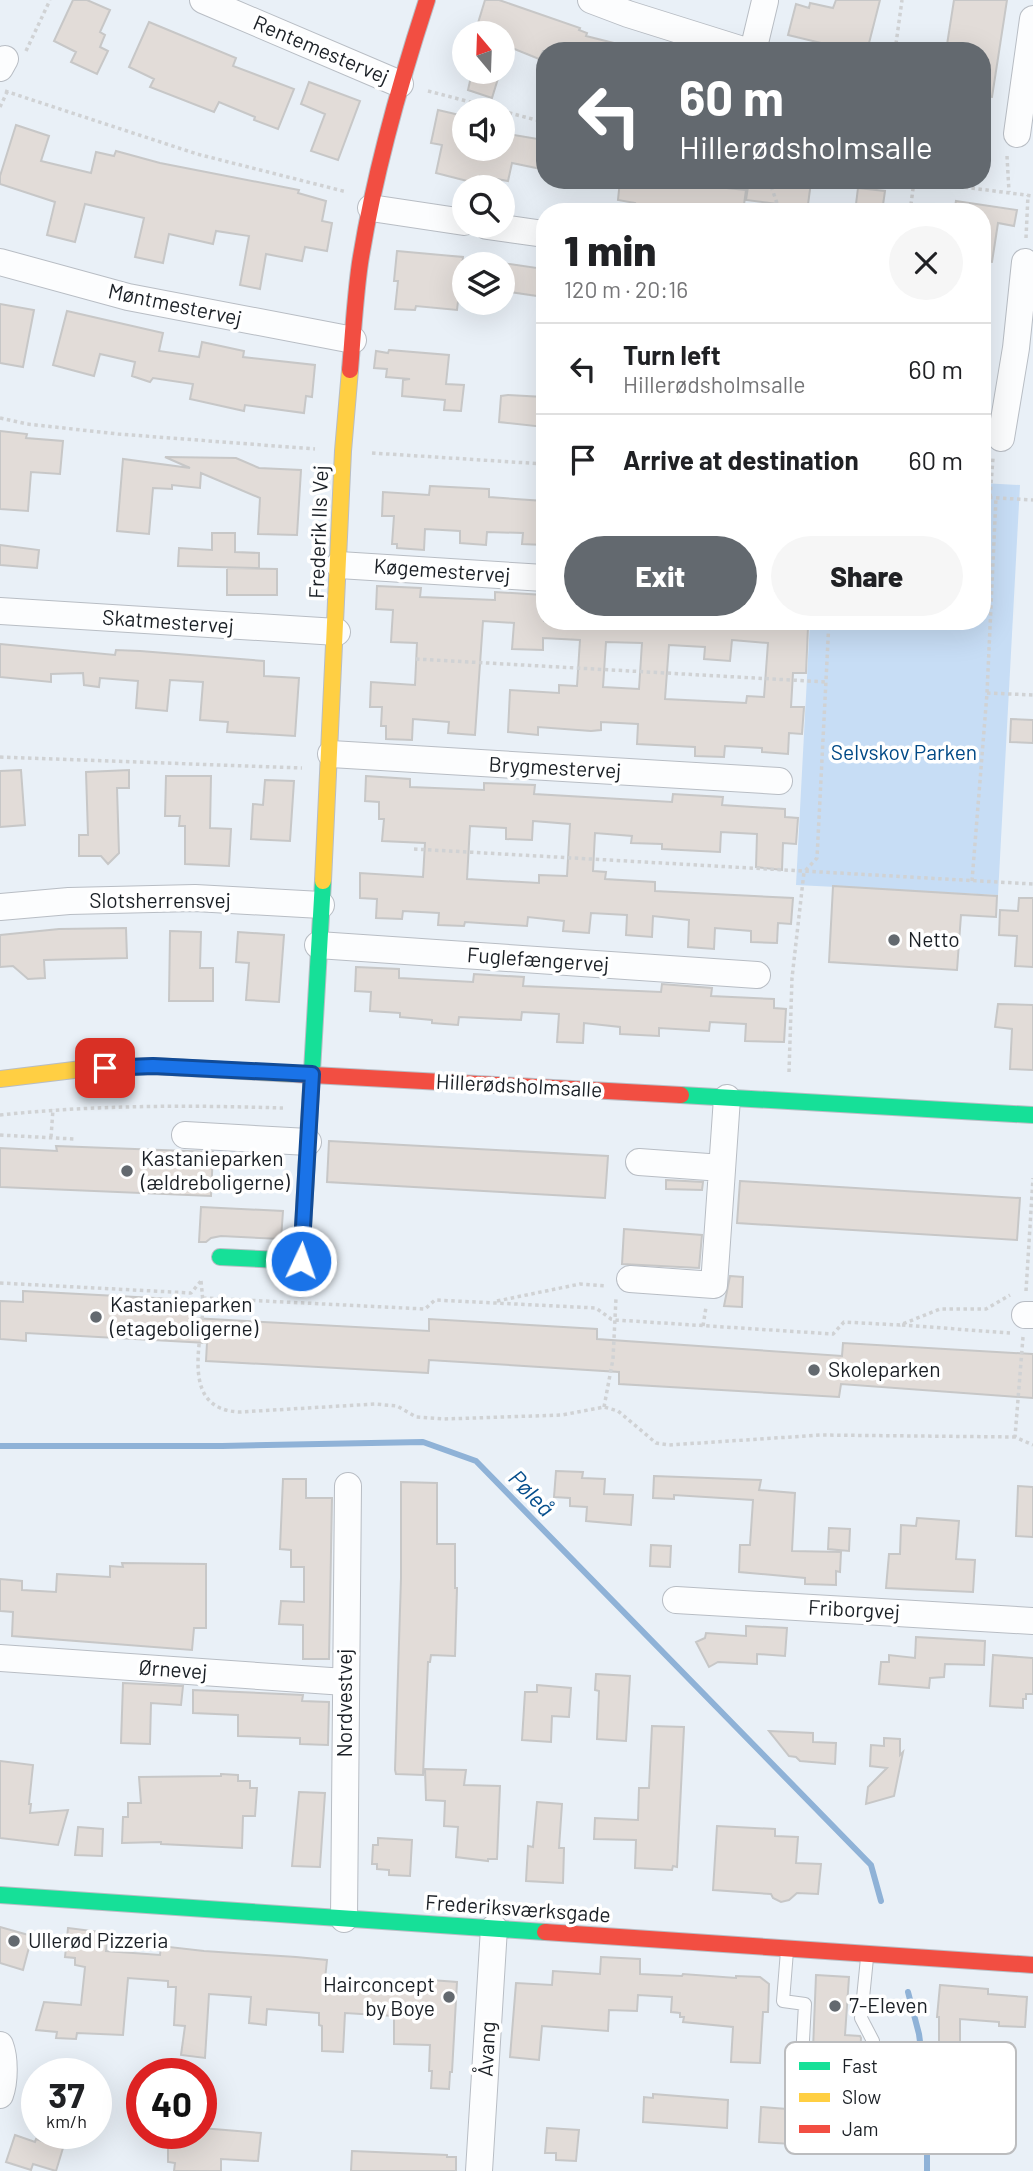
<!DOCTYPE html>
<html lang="en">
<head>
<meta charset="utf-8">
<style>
  body { margin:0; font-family:Barlow,sans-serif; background:#f6f6f6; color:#202124; height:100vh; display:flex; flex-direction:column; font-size:26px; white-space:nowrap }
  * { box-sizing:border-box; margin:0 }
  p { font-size:23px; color:#757577 }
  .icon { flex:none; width:38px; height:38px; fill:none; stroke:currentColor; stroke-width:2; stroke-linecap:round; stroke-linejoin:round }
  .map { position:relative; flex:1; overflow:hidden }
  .panel { position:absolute; left:536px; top:203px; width:455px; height:427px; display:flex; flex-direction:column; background:#fff; border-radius:28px; box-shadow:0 7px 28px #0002 }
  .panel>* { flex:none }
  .guide { position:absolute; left:536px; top:42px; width:455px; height:147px; border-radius:28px; box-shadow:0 7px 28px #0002; background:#63696f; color:#fff; overflow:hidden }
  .needle { width:46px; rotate:341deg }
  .controls { position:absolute; left:452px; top:21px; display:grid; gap:14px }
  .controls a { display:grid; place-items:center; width:63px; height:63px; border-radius:50%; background:#fff; box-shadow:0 7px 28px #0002; font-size:35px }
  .speed { position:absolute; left:21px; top:2058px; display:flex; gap:14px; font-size:35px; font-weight:700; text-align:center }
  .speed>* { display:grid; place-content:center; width:91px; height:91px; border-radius:50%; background:#fff; box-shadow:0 7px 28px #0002; line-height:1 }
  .speed small { font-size:18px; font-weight:400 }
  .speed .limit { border:10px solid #d22; background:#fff; color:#111 }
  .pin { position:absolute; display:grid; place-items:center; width:60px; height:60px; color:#fff; margin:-30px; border-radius:14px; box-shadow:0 4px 10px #0006 }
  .me { position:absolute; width:77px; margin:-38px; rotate:3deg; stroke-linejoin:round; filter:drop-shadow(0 0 5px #0008) }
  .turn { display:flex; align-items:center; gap:24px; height:147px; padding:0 28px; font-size:32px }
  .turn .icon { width:91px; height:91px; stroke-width:2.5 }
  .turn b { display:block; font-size:49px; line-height:60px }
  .round { display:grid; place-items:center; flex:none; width:74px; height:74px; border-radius:37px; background:#f6f6f6 }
  .headline { display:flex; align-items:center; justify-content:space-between; height:119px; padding:0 28px }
  h1 { font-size:42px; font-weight:800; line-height:52px }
  .cta { display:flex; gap:14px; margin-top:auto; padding:14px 28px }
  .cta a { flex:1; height:80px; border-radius:42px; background:#63696f; color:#fff; font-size:28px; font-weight:800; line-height:80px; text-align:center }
  .cta a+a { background:#f6f6f6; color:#202124 }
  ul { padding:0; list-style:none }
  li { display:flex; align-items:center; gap:21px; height:91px; padding:0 28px; border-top:2px solid #e0e0e0 }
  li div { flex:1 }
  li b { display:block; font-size:26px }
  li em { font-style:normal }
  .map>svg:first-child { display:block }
  .green { fill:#c7ddf5 }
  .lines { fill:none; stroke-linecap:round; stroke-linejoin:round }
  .stream { stroke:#8fb2d7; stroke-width:6 }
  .building { fill:#e2dcd8; stroke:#c7c7c7; stroke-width:2; fill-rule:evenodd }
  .lane-casing { stroke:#b8bdc4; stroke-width:14 }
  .street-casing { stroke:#b8bdc4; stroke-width:28 }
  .fast-casing { stroke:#b8bdc4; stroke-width:18 }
  .slow-casing { stroke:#b8bdc4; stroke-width:18 }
  .jam-casing { stroke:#b8bdc4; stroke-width:18 }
  .path { stroke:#d0d2d4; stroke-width:3.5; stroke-dasharray:3.5 3.5; stroke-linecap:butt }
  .lane { stroke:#fcfdfe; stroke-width:12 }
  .street { stroke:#fcfdfe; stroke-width:26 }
  .fast { stroke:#16e098; stroke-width:16 }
  .slow { stroke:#ffcf43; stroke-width:16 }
  .jam { stroke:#f24e42; stroke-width:16 }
  .route-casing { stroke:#114b97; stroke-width:18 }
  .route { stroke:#1a73e8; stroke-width:12 }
  .poi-dot { fill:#63696f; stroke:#fff; stroke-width:2.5 }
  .labels { text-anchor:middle; stroke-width:7; stroke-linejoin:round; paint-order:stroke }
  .street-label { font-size:21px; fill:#1b2026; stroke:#fff }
  .park-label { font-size:21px; fill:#004986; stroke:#fff }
  .poi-label { font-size:21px; fill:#1b2026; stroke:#fff; text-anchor:start }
  .water-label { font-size:23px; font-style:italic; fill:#054e8c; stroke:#fff }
  .key { fill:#fff; stroke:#bbbcbe; stroke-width:2 }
  .key-label { font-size:19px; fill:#1b2026 }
</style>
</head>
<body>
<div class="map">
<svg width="1033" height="2171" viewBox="0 0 1033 2171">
  <rect width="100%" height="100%" fill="#e9f0f7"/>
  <path class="green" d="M982,483l38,2 -22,410 -202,-10 14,-264h172z"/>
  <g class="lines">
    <path class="stream" d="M0,1446h222l201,-4 53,19 395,404 10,36
      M908,1992l11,42 8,62v75"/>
  </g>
  <path class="building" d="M73,0h14l23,10 -10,22 5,3 -5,12 8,4 -11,23 -26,-12 5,-10 -22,-11z
    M485,0h14l81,28 -1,2 8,3 -1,3 32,8 -1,7h-74l-4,8 -37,-15v-11h-27z
    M836,0h44l-13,51h-48l2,-8 -33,-8 8,-31 13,4 1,-5 23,5z
    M954,0h53l-15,97 -10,-1v-45h-36z
    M149,22l87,36 -3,8 61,23 -16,40 -24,-9 1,-3 -36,-15 -5,10 -64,-25 4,-8 -25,-12z
    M472,72h28l-8,26 -24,-8z
    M309,82l51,19 -22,59 -27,-9 14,-37 -24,-10z
    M438,110l26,6v33h38v-16l42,7 -3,29 -29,-6 -4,18 -28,-5 -1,8 -43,-11 6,-28 -11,-2z
    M16,125l33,11 -8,25 50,12 5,-21 18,4 2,-5 44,12 139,27 -1,3 28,8 -4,20 10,2 -5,28 -22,-4 -3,14 -36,-7 -6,35 -20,-4 9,-49 -33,-5 -3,13 -44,-10 -6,29 -28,-6 9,-39 -59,-14 -10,38 -28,-7 8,-33 -55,-18v-8z
    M620,180h89l-1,6 38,4 -3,22h-68l-41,-5 1,-4 -17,-3z
    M749,180l62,2 -4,30 -22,-4v-3l-39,-5z
    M858,188l27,3 -3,21h-27z
    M956,201l61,9 -3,16 -16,-3 -6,39 -10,-1v-49h-28z
    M397,251l66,6 -6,53 -41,-4 -1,4 -20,-1 3,-28h-4z
    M502,263l42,6v28l-42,-6z
    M0,304l34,6 -11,57 -23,-4z
    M67,311l96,22 -4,18 40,6 3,-15 42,9 -1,6 72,8 -3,32 -6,-1 -2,17 -59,-8 -1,6 -54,-12 3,-15 -40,-6 -3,4 -18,-6 3,-14 -35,-8 -6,22 -41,-11z
    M389,350l60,5 -3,29 18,1 -3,26 -17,-1 1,-10 -43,-4 1,-16 7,-1 -24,-2 1,-8 -13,-1 2,-17 12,2z
    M508,395l36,2v30l-45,-5 2,-26z
    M0,431l27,3 -1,4 37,3 -3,33 -29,-2 -3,39 -28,-2z
    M165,457l71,1 23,10 42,2 -4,65 -39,-1 2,-36 -59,-25 -1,15 -28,-3v4l-19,-1 -4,46 -32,-3 6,-72 67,9z
    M430,486l59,3v8l55,4v44l-22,-1 1,-11 -36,-1 -1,13 -26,-2v-12l-35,-2 -1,21 -27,-2v-4h-5l2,-28h-12l1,-24 46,3z
    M212,533h23v19l24,1v15l-81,-2 1,-18 33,2z
    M0,545l39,5 -2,18 -37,-3z
    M227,568l50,1v26h-50z
    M377,586l44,2 -1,9 75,3v-8l49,3v26h252v5l12,1 -2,46h-13l-2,34h13l-2,27 -13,-1 -1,21 -26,-2v-4l-37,-2 -1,11 -29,-1v-9l-58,-3 1,-20 -37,-2v8l-10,1 -53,-4v8l-30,-3 2,-42 49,3v-8l18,1 3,-46 -37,-2v12l-31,-1 2,-26 -31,-2 -8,114 -27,-2 1,-11 -36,-3 -1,21 -26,-1v-13h-5l1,-19h-12l1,-25 44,3 2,-42 -26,-1 2,-32 -17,-1zM732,640l36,3 -4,54 -17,-1 -1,7 -81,-4 4,-54 36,2 -1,12 26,2zM606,642l36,1 -3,46 -36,-2z
    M0,644l115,11 1,-5 24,1 124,10v15l35,2 -4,58 -68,-4 1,-10 -28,-2 3,-38 -33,-2 -3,31 -31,-3 2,-27 -38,-3 -1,9 -15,-2 -1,-12 -32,1v8l-51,-5z
    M1011,719l22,1v23l-23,-1z
    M21,770l4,55 -25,2v-56z
    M129,770v18h-12l2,65 -11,11 -7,-8h-22v-21h9l-2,-63z
    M166,776h45l-1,52 21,1 -2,37 -44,-2v-38h-6l1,-10h-15z
    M366,776l44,3v8l74,3v-7l51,2 -1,9 138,8 1,-8 50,3 -1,8 63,4v8l13,1 -2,26 -13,-1 -1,27 -26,-3 1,-33 -36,-2 -1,20 -58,-3v-5l-31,-1 1,-7 -37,-3 -2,38 13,1 -1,7 50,3v9l138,7 -2,26 -13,-1 -1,20 -26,-1v-11l-36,-3 -1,21 -26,-2 1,-27 -36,-4 -1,21 -26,-2 1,-20 -36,-2 -2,20 -26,-2 1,-10 -36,-4 -1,9 -62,-4 -1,4 -26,-1 1,-12 -36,-2 -1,8 -26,-1 1,-19 -17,-1v-25l63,4 2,-34 -43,-2 2,-22h-5v-17l-14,-1zM533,821l37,3 -3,52 -28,-1v8l-72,-4 3,-53 36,2v11l26,1z
    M265,780l29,1 -4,60 -39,-2 2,-35 10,1z
    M833,886l164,10 -1,21 -35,-2 -4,55 -128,-8z
    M1019,898h14v69l-18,-1 2,-30 -18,-1 1,-25 18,1z
    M126,928l1,30 -83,2 1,18 -17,1 -15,-13 -13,1v-32l59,-6z
    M170,931l31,1 -1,36h13v33h-44z
    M238,932l46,3 -5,67 -33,-2 3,-37 -13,-1z
    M356,967l43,2v9l74,4 1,-8 50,3 -1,9 138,6 1,-8 50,4 -1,8 63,3v9l12,1 -2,33 -39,-1 1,-17 -36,-2 -1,9 -50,-3v8l-39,-2v-7l-36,-4 -1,20 -26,-1 2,-28 -37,-2 -1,8 -62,-3 -1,8 -26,-2v-3l-32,-3v-4l-30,-2 1,-19 -16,-1z
    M998,1004l35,1v65l-23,-1 2,-40 -17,-2z
    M329,1141l279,15 -3,42 -278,-16z
    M56,1146l157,6 -2,44 -211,-9v-39l57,3z
    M666,1180l37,2 -1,8 -36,-1z
    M740,1181l280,17 -3,42 -280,-17z
    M201,1207l82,4 -2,28 -60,-3 -10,2 -5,4h-7z
    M624,1229l78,6 -3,33 -77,-4z
    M730,1276l13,1 -1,30 -18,-1z
    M23,1291l169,9v18l237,13v-12l168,10v10l245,17 1,-13 190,11v44l-192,-14 -2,13 -220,-13v-12l-190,-12 -1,13 -222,-12 1,-18 -181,-10v8l-26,-2v-38l23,1z
    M556,1471l27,1 -1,6 23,1 -1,15 29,1 -2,30 -45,-4 1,-14 -17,-1v-8l-16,-1z
    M654,1476l107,4 -2,10 36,3 -3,58 49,1 -1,20 -4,-1v14l-31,-1v-6l-66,-6 1,-27h10l3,-45 -79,-5v4l-21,-1z
    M283,1479h23v19h26l-3,161h-26v-34l-24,-1 2,-23 23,1v-35h-13v-17l-11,-1z
    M401,1482l36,1v61h18v44h2l-2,68 -24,-1 -1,7h-2l-5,113 -27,-1 -1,-4 6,-192z
    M1018,1486l15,1v50l-17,-1z
    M917,1518l42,3 -3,38 19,1 -2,32 -87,-4 3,-34h11l1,-29 15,1z
    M829,1528l21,1 -1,22 -21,-2z
    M651,1545l20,1 -1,21 -20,-1z
    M122,1563l84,1v64h-12l-2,22 -180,-14 1,-24 -13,-1v-32l22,2v9l34,2 1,-18 53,3v-11l13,1z
    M746,1626l41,2 -2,28 -28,-2v10l-39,-2 -9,5 -13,-25 9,-4 1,-5 40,3z
    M916,1637l69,4 -1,24 -39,-1 -1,13 -14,1 -1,10 -50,-4 2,-22h8v-7l26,3z
    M993,1655l40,3v36h-7v5h-3v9l-33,-2z
    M596,1674l34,2 -4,65 -29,-2 2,-48 -4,-1z
    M123,1683l60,3 -2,19 -30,-2 -1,41 -29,-1z
    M537,1685l34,3 -2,29 -17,-1 -1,26 -29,-2 3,-48h12z
    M193,1690l110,5 -1,6 27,1 -1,43 -28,-1v-6l-62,-2v-21l-45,-2z
    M652,1726l32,1 -7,140 -4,-1 -1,4 -37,-2 1,-28 -42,-1 1,-21 43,2 1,-32h10z
    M769,1731l44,2v9l23,1 -1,21 -35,-3 -4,-4 -7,-1z
    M884,1738l16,1v16l3,-3 -9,44 -28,8 2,-17 19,-19 -17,-2 1,-21 13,1z
    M0,1761l33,4 -4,39h2l-1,9 38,-3 -10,35 -58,-7z
    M425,1769l41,1 -2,15 36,1 -3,73h-9v2l-32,-4 2,-30 -14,-1 1,-25 -19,-1z
    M221,1774l17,1v6h12v7h7l-2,28h-12l-1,32 -81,-4v-2l-39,1 1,-26h5v-14h13l-2,-26 82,-1z
    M299,1792l26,1 -5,74 -28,-1z
    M537,1802l25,2 -3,44h5l-1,35 -37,-2 2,-35 5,1z
    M717,1826l58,3v7l23,1 -2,26 25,1 -3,30 -21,-1 -8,7 -8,2 -8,-4 -2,-4 -58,-4z
    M78,1827l25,2 -1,27 -27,-1z
    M378,1838l34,2 -2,36 -21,-1v-5l-12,-1v-5h-5l1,-19h5z
    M0,1927l32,9 -9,34 -23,-7z
    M68,1928l40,5 -2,18 54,4 1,-9 43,5 92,6 31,3 -2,19 92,6 1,-6 39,3 -5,90h-2l-1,17 -18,-1 1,-17h-3l1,-26 -36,-1v-28l-49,-3 -2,39 -21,-1v-25l-3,-1v-12l-52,-4 -1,16 -17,-2 2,-26 -42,-3 -4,64 -24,-3 4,-29 -11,-1 2,-38h-8v-6l-40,-3 -5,57 -46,-2 -1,6 -20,-1 1,-6 -21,-2 8,-28 37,3 4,-38 -10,-2v-7l-10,-1z
    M601,1957l39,2v15l42,2 1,-2 53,4v-2l24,1 9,7 -1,28h-5l-3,51 -29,-1 2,-35 -50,-5 1,-5h-4v-4l-9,-1 1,-15 -34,-2 -1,16 -28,-1 -1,21 -66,-5 -3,34 -29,-3 6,-74 36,2 1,-14 47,3z
    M816,1975l33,2 -4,58 15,1 1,2 -2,33 -14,-1 -1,3h-7l-1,12h-11l-13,-11z
    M940,1985l48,4v5l39,3 -2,30 -26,-1v-4l-39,-3v41l-21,-1v-42h-2z
    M653,2094l75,6 -1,28 -84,-6 1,-25 9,1z
    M761,2107l51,4 -2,34 -51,-3z
    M201,2128l60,5 -3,28 -37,-2v12h-47l1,-8 -7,-1v-23h8v-6h25z
    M547,2128l32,2 -3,31 -20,-1v-7h-11z
    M15,2135l20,7 1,-3 27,9 -7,23 -23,-7 -2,6 -25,-8z
    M352,2151l95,4v2h9v14h-105z"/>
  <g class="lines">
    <defs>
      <path id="lane" d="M787,1951l-4,50 22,3 -5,89 69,5
        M867,1958l-6,60 12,23 -5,85"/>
      <path id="street" d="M203,0l197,84
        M591,0l37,14 118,37
        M753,51l12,-50
        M0,68l5,-9
        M1017,134l16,-115
        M371,208l93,14
        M487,226l57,8
        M0,262l128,35 225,43
        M1001,438l15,-90 9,-86
        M339,565l205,13
        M0,611l337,21
        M331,754l448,27
        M0,907l69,-6 126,-3 126,7
        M318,945l439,30
        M185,1135l123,7
        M639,1162l83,6
        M630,1279l84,6 13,-187
        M1025,1315h8
        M676,1600l357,21
        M0,1658l345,24
        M344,1919l4,-433
        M0,2045c5,13 5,36 0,50
        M479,2171l15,-243"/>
      <path id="fast" d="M681,1095l352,20
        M220,1257l81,4 22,-380
        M0,1895l545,37"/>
      <path id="slow" d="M323,881l20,-430 7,-81
        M0,1079l82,-10 71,-3 141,8"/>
      <path id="jam" d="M350,370c3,-36 5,-72 10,-107 14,-89 39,-177 67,-263
        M294,1074l387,21
        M545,1932l488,33"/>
    </defs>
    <use href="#lane" class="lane-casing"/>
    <use href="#street" class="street-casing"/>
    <use href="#fast" class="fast-casing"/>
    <use href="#slow" class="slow-casing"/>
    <use href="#jam" class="jam-casing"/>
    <path class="path" d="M26,51l24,-51
      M895,51l7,-51
      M5,91l192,63 150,38
      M428,91l73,19
      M0,107l8,-17
      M502,111l42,11
      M1007,156l2,36
      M769,180l11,32
      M909,180l124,16
      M910,212l4,-31
      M1026,238l2,-43
      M0,418l27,6 91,10 197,15
      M372,453l172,11
      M982,497l51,3
      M990,497l3,-39
      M416,659l410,23
      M987,693l46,2
      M0,757l302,11
      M414,849l619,35
      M972,881l15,-188 9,-196
      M789,1072l3,-94 12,-106 13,-14 12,-237
      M0,1115c94,-10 188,-10 283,-7
      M0,1135l74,4
      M51,1137l2,-28
      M201,1281c1,10 2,19 2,28 -3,39 -21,101 37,103l135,-8 22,2 19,11 28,2 118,-4 42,-8 14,4 38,32 13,2 152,-10 194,2
      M0,1283l191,10 10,-12
      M1026,1291l7,-113
      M203,1298l222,11 10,-9 161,8 15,11 5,1 217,14 11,-12 56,3 40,-16h46l24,-14
      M497,1301l83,-17 27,2
      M902,1325l108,8
      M703,1326l3,-19
      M1023,1337l-8,100 18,8
      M604,1407l9,-48 3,-61"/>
    <use href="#lane" class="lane"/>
    <use href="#street" class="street"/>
    <use href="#fast" class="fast"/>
    <use href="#slow" class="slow"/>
    <use href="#jam" class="jam"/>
  </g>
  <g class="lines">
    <defs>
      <path id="route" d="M105,1068l48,-2 159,8 -11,187"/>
    </defs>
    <use href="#route" class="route-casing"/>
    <use href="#route" class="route"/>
  </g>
  <g class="poi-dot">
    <circle cx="894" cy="940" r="7"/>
    <circle cx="127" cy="1171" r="7"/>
    <circle cx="96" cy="1317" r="7"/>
    <circle cx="814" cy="1370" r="7"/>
    <circle cx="14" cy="1941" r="7"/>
    <circle cx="449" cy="1997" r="7"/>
    <circle cx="835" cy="2006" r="7"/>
  </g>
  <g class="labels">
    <g class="street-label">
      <text transform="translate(321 50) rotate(23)" y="7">Rentemestervej</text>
      <text transform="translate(175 305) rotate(12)" y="7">Møntmestervej</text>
      <text transform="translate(319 532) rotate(-88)" y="7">Frederik IIs Vej</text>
      <text transform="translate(442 571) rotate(4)" y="7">Køgemestervej</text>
      <text transform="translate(168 622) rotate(4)" y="7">Skatmestervej</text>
      <text transform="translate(555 768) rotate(3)" y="7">Brygmestervej</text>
      <text x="160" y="908">Slotsherrensvej</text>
      <text transform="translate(538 960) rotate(4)" y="7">Fuglefængervej</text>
      <text transform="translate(519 1086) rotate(3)" y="7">Hillerødsholmsalle</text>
      <text transform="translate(854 1610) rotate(3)" y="7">Friborgvej</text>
      <text transform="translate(173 1670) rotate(4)" y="7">Ørnevej</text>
      <text transform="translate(345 1703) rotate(-90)" y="7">Nordvestvej</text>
      <text transform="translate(518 1909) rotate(4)" y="7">Frederiksværksgade</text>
      <text transform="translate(487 2049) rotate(-87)" y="7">Åvang</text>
    </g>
    <g class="park-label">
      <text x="904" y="760">Selvskov Parken</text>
    </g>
    <g class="poi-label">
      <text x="908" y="947">Netto</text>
      <text x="141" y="1166">Kastanieparken<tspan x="141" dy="24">(ældreboligerne)</tspan></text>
      <text x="110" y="1312">Kastanieparken<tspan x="110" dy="24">(etageboligerne)</tspan></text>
      <text x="828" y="1377">Skoleparken</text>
      <text x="28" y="1948">Ullerød Pizzeria</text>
      <text x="435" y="1992" text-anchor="end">Hairconcept<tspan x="435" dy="24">by Boye</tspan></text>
      <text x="849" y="2013">7-Eleven</text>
    </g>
    <g class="water-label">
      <text transform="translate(531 1493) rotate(46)" y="8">Pøleå</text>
    </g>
  </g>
  <rect x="785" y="2042" width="231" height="112" rx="10" class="key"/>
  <rect x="799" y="2062" width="31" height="8" fill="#16e098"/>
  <rect x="799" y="2093" width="31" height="9" fill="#ffcf43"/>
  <rect x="799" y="2125" width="31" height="8" fill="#f24e42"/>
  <g class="key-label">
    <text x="842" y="2073">Fast</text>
    <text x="842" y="2104">Slow</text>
    <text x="842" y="2136">Jam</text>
  </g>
</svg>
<div class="controls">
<a><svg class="needle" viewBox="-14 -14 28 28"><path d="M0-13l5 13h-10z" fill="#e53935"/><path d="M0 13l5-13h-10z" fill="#757577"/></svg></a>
<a><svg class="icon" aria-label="sound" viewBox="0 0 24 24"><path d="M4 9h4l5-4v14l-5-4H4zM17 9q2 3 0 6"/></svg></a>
<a><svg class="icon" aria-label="search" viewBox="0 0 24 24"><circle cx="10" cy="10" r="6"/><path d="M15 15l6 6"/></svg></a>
<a><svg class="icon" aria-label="layers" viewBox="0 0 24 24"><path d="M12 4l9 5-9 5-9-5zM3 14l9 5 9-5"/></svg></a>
</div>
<div class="speed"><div>37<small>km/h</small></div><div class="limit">40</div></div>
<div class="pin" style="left:105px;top:1068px;background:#d93025"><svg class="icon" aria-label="arrive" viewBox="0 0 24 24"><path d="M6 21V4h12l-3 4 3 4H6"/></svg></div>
<svg class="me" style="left:301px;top:1261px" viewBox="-20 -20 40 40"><circle r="17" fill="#1a73e8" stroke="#fff" stroke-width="3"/><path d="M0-11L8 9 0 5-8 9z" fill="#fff"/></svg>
<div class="guide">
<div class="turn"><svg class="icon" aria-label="left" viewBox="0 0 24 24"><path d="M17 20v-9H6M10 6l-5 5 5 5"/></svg><div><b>60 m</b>Hillerødsholmsalle</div></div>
</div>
<section class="panel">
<div class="headline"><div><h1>1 min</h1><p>120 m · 20:16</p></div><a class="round"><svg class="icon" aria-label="close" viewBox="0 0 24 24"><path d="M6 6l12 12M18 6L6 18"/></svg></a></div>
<ul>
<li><svg class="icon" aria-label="left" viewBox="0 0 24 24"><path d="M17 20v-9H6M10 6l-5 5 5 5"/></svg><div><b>Turn left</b><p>Hillerødsholmsalle</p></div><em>60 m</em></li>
<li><svg class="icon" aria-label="arrive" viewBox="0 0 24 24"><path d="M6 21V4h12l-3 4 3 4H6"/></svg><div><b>Arrive at destination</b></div><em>60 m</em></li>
</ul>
<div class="cta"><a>Exit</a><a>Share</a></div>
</section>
</div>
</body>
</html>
